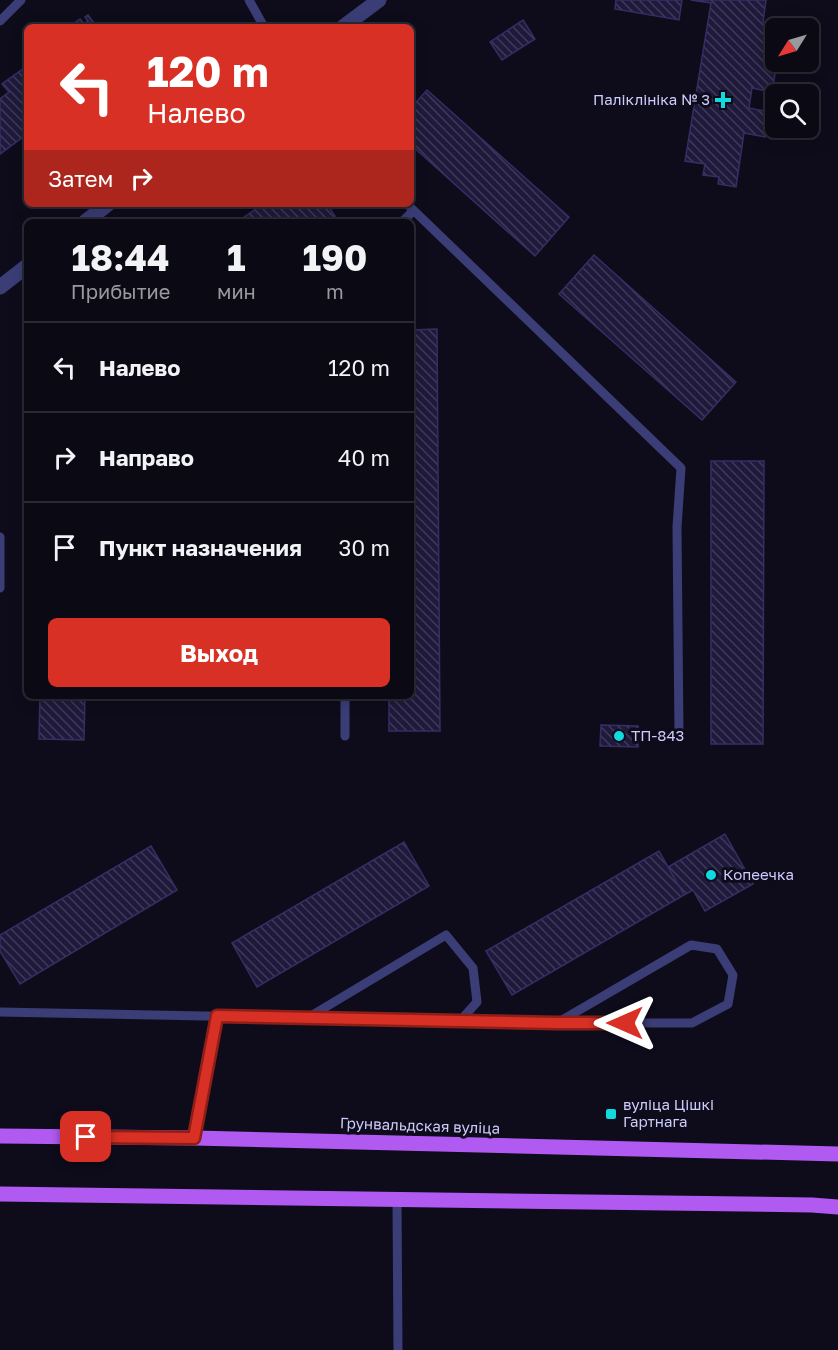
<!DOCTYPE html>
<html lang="ru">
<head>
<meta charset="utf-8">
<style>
  body { margin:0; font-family:"Golos Text",sans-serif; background:#181722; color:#f1f3f6; height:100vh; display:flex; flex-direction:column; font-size:22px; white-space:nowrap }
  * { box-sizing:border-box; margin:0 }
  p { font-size:20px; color:#999aa0 }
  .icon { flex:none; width:33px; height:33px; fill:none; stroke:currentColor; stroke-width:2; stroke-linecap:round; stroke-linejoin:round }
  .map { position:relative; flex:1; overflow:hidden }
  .drawer { position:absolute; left:24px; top:219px; width:390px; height:480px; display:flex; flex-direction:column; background:#0a0914; border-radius:9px; box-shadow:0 3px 15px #0003,0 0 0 2px #2a2a34 }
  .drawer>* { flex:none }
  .hud { position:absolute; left:24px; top:24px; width:390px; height:183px; border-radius:9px; box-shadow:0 3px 15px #0003,0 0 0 2px #2a2a34; background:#d93025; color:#fff; overflow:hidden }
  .needle { width:39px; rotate:233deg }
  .buttons { position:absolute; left:765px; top:18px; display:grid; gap:12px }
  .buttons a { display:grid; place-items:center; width:54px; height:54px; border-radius:9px; background:#0a0914; box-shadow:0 3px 15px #0003,0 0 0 2px #2a2a34; font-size:30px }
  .pin { position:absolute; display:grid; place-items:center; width:51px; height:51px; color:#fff; margin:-26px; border-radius:12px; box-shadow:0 3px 9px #0006 }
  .me { position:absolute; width:66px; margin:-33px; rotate:270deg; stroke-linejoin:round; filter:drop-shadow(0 0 4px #0008) }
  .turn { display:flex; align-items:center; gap:21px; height:126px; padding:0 24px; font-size:27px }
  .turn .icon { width:78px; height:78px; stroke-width:2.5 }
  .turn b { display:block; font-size:42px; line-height:51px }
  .then { display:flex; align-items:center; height:57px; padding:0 24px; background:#0003; gap:12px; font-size:22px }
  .eta { display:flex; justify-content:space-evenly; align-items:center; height:102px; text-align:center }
  .eta b { font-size:36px; font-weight:700; line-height:42px }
  .cta { display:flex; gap:12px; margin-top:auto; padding:12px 24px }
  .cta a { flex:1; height:69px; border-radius:9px; background:#d93025; color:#fff; font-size:24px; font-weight:700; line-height:69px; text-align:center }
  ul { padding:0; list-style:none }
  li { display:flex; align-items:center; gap:18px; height:90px; padding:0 24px; border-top:2px solid #2a2a34 }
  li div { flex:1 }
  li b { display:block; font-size:22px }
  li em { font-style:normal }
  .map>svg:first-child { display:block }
  .building { fill:url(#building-back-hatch); stroke:#352e65; stroke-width:1.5 }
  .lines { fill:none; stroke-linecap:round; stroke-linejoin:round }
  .service { stroke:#3b3d77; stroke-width:9 }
  .minor { stroke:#3b3d77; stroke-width:15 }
  .primary { stroke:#b05af2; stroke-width:15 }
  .route-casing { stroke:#8d1f18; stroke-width:15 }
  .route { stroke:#d93025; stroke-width:10 }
  .poi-dot { fill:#11d9e0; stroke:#0e0c1b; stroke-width:2 }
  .labels { text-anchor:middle; stroke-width:6; stroke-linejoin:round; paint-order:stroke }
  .poi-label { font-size:15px; fill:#cdcbfb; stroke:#0e0c1b; text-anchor:start }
  .street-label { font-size:15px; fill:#cdcbfb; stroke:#0e0c1b }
</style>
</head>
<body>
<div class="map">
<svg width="838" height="1350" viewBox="0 0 838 1350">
  <defs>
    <pattern id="building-back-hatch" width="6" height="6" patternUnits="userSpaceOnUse" patternTransform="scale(1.5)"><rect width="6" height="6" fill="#1f1a3b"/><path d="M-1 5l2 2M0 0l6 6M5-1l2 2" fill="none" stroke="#3e3a58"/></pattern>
  </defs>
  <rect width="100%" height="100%" fill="#0e0c1b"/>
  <path class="building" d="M616,0h66l-3,20 -64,-11z
    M691,0h75l-3,22 19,3v3h-6l1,34 -5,30 -20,-4 -3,20 20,4 -4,25 -21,-4 -8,54 -18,-3 1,-7 -16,-2 2,-11 -20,-3 26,-158z
    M88,15l9,12h-28l11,-8 4,5 4,-3 -3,-4z
    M523,20l12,19 -33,21 -12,-18z
    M27,66v68l-27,20v-55l9,-7 -7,-8z
    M427,90l142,127 -34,39 -124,-111v-37z
    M263,204h64l8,12 -8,6h-90z
    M594,255l142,127 -34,38 -143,-126z
    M437,329l3,402h-51v-35h22v-366z
    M711,461h53l-1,283h-52z
    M40,696h45l-1,44 -45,-1z
    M601,725l37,1v21l-38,-1z
    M725,834l28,50 -48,27 -12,-21 -9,5 -16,-28z
    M404,842l25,44 -172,101 -25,-44z
    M151,846l26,44 -157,94 -20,-33v-16z
    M659,851l25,44 -172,100 -26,-44z"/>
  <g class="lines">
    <path class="service" d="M249,0l15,27
      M0,21l21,-21
      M407,204l274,264 -4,59 2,207
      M402,222l11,-11
      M0,537v51
      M345,736v-40
      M0,1012l557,11h135l36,-19 5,-29 -16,-26 -26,-4 -134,78
      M309,1017l137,-82 27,33 4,34 -17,19
      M194,1138l23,-122
      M397,1199l1,151"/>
    <path class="minor" d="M343,27l36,-27
      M85,222l23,-18
      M0,287l27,-21"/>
    <path class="primary" d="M0,1136l194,2 644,16
      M0,1194l812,11 26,2"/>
  </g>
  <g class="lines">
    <defs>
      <path id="route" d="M86,1137l108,1 23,-122 340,7h68"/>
    </defs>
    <use href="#route" class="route-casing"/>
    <use href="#route" class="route"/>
  </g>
  <g class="poi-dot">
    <path d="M720 91h6v6h6v6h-6v6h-6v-6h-6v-6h6z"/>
    <circle cx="619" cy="736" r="6"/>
    <circle cx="711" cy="875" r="6"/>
    <rect x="605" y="1108" width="12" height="12" rx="3"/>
  </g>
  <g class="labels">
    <g class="poi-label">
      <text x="710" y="105" text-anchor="end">Паліклініка № 3</text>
      <text x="631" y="741">ТП-843</text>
      <text x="723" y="880">Копеечка</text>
      <text x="623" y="1110">вуліца Цішкі<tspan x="623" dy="17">Гартнага</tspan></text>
    </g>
    <g class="street-label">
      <text transform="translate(420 1126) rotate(2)" y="5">Грунвальдская вуліца</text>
    </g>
  </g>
</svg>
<div class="buttons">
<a><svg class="needle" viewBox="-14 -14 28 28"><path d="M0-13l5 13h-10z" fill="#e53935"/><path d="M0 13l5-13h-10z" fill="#999aa0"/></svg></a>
<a><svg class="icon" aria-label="search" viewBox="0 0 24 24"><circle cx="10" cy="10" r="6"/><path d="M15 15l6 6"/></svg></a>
</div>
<div class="pin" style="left:86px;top:1137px;background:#d93025"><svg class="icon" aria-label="arrive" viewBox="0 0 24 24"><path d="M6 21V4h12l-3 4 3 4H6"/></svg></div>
<svg class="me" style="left:625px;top:1023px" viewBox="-20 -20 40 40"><path d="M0-17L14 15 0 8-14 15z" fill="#d93025" stroke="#fff" stroke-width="4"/></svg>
<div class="hud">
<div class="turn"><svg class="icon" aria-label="left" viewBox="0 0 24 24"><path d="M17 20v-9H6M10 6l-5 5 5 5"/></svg><div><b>120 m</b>Налево</div></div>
<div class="then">Затем<svg class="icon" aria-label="right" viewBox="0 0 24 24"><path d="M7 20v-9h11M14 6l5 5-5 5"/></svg></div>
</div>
<section class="drawer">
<div class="eta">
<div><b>18:44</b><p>Прибытие</p></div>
<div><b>1</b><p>мин</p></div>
<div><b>190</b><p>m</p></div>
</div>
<ul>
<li><svg class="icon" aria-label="left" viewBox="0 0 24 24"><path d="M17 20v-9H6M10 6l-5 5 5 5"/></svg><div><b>Налево</b></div><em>120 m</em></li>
<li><svg class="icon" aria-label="right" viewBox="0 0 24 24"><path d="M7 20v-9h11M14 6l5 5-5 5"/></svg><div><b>Направо</b></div><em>40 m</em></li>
<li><svg class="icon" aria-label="arrive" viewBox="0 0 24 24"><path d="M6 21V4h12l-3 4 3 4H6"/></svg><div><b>Пункт назначения</b></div><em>30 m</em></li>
</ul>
<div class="cta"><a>Выход</a></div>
</section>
</div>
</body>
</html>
